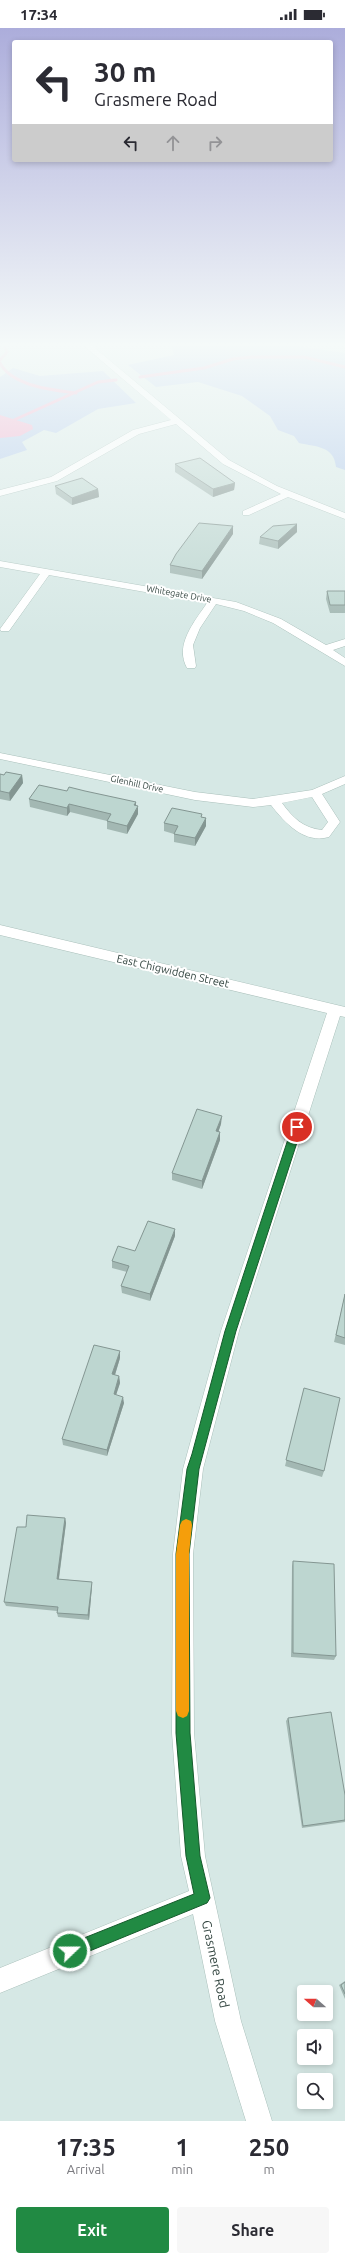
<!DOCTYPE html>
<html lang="en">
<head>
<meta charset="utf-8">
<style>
  body { margin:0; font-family:Ubuntu,sans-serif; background:#f7f7f7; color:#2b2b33; height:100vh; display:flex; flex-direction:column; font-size:15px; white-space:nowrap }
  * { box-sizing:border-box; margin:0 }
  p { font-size:13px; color:#7c7c81 }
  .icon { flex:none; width:22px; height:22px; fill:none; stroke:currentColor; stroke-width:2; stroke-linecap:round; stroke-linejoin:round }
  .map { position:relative; height:2093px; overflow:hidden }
  .side { display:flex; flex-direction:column; background:#fff; flex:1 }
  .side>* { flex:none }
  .top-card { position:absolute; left:12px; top:12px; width:321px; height:122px; border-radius:4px; box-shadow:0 2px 6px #0003; background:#fff; color:#2b2b33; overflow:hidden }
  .needle { width:26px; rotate:291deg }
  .buttons { position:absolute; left:297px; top:1957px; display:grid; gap:8px }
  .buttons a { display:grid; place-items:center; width:36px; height:36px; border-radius:4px; background:#fff; box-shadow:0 2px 6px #0003; font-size:20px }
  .pin { position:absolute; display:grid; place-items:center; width:34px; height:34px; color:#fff; margin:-17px; border:2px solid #fff; border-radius:50%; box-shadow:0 1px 4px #0007 }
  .me { position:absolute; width:44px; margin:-22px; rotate:68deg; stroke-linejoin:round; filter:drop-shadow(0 0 3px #0008) }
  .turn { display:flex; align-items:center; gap:14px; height:84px; padding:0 16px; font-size:18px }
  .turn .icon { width:52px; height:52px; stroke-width:2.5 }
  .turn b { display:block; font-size:28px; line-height:34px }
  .lanes { display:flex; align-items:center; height:38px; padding:0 16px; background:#0003; justify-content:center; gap:20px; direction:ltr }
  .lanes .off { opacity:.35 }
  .eta { display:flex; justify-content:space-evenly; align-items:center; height:68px; text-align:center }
  .eta b { font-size:24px; font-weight:700; line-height:28px }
  .action { display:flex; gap:8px; margin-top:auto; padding:8px 16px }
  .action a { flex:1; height:46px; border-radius:4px; background:#218a43; color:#fff; font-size:16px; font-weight:700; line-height:46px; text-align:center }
  .action a+a { background:#f7f7f7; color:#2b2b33 }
  .status { display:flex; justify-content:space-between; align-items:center; height:28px; padding:0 20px; background:#fff; direction:ltr }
  .status svg { height:11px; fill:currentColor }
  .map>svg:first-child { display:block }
  .residential { fill:#d6e8e5; fill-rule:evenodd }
  .green { fill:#afc7ea }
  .water { fill:#f2a3c7 }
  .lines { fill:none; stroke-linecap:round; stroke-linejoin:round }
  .stream { stroke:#f2a3c7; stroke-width:3 }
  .street-casing { stroke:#aac0bb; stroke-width:1 }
  .street { fill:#fff; fill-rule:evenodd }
  .wall { fill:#a3b8b3 }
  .shaded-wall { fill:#849692 }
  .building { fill:#bdd6d0; stroke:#849692 }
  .route { fill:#218a43; stroke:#155a2c }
  .slow { fill:#f59e0b }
  .labels { text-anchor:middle; stroke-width:4; stroke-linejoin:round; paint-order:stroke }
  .far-street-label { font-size:9px; fill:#364843; stroke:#fff }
  .street-label { font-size:11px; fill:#364843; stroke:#fff }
  .near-street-label { font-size:13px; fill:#364843; stroke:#fff }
</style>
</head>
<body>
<div class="status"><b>17:34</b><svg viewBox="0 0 49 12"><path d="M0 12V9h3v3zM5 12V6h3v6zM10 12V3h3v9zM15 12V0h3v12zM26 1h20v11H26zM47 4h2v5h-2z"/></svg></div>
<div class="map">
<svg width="345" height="2093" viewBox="0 0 345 2093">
  <rect width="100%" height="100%" fill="#e8f4f2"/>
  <path class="residential" d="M0,316h345v1777h-345zM304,1964h22v22h-22zM304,2008h22v22h-22zM304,2052h22v22h-22z"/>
  <path class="green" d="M168,316h35l23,3 3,-3h53l63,9v117l-9,-3c-2,-21 -19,-20 -37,-24l-5,-7 -16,-6 -8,-14 -28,-20 -44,-14 -42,5 -28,-22 46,-10 -2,-7z
    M13,340l27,8 63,-5 33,32 -38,6 -42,24 -12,-3 -22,12 5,8 -27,9v-82z"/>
  <path class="water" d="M0,387l32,10 1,4 -13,7 -20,2z"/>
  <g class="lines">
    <path class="stream" d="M0,316l4,1 3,7 -7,8
      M0,335c12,23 52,27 76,30
      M140,349l64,-9 29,-9 19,-2h52l41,10
      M14,392l84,-38 18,-2"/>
    <defs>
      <path id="street" d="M82,316h8l139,116 48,26 68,27v6l-57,-22 -39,18h-6v-4l38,-17 -58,-30 -47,-40 -37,10 -82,47 -57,15v-6l51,-13 82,-47 38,-10z
        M0,533l236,41 45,17 45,26 19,-6v7l-12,4 12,8v8l-72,-43 -29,-12 -28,-7 -16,24 -7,17 3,21 -1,2h-8c-13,-23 8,-47 20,-65l-158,-28 -40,56h-8l-1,-2 40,-55 -40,-7z
        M0,725l195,39 58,7 59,-9 33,-14v8l-23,10 18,28 -11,15c-25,7 -44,-14 -58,-32l-18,2 -58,-7 -195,-41zM312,769l16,25 -6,8c-19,-2 -29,-12 -40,-27z
        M0,897l345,82v10l-5,-1 -101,315 -36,138 -10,85 1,179 11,123 36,165 31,100h-26l-31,-100 -22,-107 -193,79v-25l189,-77 -8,-35 -9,-123 1,-179 10,-85 38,-138 106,-318 -327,-78z"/>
    </defs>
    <use href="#street" class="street-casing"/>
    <use href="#street" class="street"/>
  </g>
  <path class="wall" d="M175,436l60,19 -1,7 -21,7 -38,-25z
    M55,458l43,3 1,8 -27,8 -16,-11z
    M297,496v8l-19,17 -19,-5 1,-7z
    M233,506l-31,45 -32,-6v-8z
    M327,563h18v22h-15l-4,-14z
    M0,746l4,1h18l1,8 -13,18 -10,-2z
    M67,763l69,11v3l2,9 -11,20 -20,-5v-8l-37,-9 -3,4 -37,-9 -1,-8z
    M202,789l4,1v8l-11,20 -21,-4v-8l-10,-3v-8z
    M221,1096l-3,8h2v8l-18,49 -30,-9v-7z
    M175,1208l-25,65 -28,-8 -1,-7 6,-14 -15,-4v-7l23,-10z
    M345,1266v51l-11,-3z
    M120,1330l-5,17 4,1 1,7 -4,12 8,8 -17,53 -44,-11 -1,-6z
    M304,1360l20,83 -2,6 -37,-11z
    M65,1490l1,5 -7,56 33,3v4l-3,34 -31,-3 -1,-4v-2l-51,-5 -2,-4 22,-75z
    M293,1533l43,95 -2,4 -43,-3 1,-91z
    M288,1690l57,77v27l-43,6 -16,-107z
    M345,1953v18l-6,-14z"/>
  <path class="shaded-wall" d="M235,455l-1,7 -21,7v-8z
    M98,461l1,8 -27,8v-7z
    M297,496v8l-19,17v-8z
    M233,498v8l-31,45v-8z
    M22,747l1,8 -13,18 -1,-8z
    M136,774v8l2,-4v8l-11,20v-8l7,-21z
    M69,776l1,8 -3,4v-8z
    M206,790v8l-11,20v-8z
    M222,1088l-1,8 -5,15v-8z
    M220,1104v8l-18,49v-8z
    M175,1201v7l-25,65v-7z
    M120,1323v7l-7,23 -1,-7z
    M119,1348l1,7 -6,18v-7z
    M123,1369l1,6 -17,53v-6z
    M65,1490l1,5 -8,61 -1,-5z
    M92,1554v4l-3,34 -1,-5z"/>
  <path class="building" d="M200,430l35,25 -22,6 -38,-25z
    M82,450l16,11 -26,9 -17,-12z
    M199,495l34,3 -31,45 -32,-6 6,-11z
    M297,496l-19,17 -18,-4 13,-11z
    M327,563h18v14h-15z
    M6,744l16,3 -13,18 -9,-2v-17l4,1z
    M39,757l28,6 2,-4 16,4 51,11 -2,3 4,1 -11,20 -20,-5 4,-7 -42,-10 -2,4 -38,-9z
    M172,780l30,6 -1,3 5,1 -11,20 -21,-4 4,-8 -14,-3z
    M197,1081l25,7 -6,15 4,1 -18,49 -30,-8z
    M148,1193l27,8 -25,65 -29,-8 8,-20 -17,-5 6,-15 17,5z
    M345,1266v44l-9,-3z
    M94,1317l26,6 -8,23 7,2 -5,18 9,3 -16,53 -45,-11z
    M304,1360l36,10 -16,73 -38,-11z
    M27,1487l38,3 -8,61 35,3 -4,33 -31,-2 1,-6 -54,-5 13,-75h9z
    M293,1533l41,3 2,92 -43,-3z
    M331,1684l14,83v25l-42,6 -15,-108z
    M345,1954v12l-4,-9z"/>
  <linearGradient id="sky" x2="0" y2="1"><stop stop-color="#acaddb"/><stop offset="0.52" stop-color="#f5faf9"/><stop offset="1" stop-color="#f5faf9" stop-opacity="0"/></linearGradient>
  <rect width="345" height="609" fill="url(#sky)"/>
  <path class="route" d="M297,1095l5,4 -66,204 -33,123 -4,15 -10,85 1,179 10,123 10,42 -3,5 -137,56 -6,-3 -2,-5 2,-5 130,-52 -8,-38 -10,-123v-179l11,-85 5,-15 33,-123 67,-204z"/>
  <path class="slow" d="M186,1491l5,2 1,4 -3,29v157l-2,5 -4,2 -5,-2 -2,-5v-157l4,-29 2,-4z"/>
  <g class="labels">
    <g class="far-street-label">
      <text transform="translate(179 566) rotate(10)" y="3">Whitegate Drive</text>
      <text transform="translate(137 756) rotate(12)" y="3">Glenhill Drive</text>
    </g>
    <g class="street-label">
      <text transform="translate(173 943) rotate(13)" y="4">East Chigwidden Street</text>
    </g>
    <g class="near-street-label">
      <text transform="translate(216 1936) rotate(78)" y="5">Grasmere Road</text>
    </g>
  </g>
</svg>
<div class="buttons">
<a><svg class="needle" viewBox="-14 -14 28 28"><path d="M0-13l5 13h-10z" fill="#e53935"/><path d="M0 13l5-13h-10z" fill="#7c7c81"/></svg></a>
<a><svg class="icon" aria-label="sound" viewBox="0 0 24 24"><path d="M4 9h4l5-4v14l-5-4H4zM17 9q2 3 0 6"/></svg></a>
<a><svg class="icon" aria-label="search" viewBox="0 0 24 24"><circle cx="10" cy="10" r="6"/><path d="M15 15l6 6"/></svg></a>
</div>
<div class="pin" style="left:297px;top:1099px;background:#d93025"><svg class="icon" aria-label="arrive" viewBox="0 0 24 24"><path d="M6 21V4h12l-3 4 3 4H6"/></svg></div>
<svg class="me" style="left:70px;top:1923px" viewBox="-20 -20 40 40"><circle r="17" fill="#218a43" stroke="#fff" stroke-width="3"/><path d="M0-11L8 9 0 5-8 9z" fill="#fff"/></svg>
<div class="top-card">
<div class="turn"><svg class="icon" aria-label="left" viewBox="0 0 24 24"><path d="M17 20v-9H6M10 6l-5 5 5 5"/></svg><div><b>30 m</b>Grasmere Road</div></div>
<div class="lanes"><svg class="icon" aria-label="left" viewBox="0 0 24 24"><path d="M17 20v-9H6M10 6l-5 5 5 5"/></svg><svg class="icon off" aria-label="ahead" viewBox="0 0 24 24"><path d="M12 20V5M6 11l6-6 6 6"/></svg><svg class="icon off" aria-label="right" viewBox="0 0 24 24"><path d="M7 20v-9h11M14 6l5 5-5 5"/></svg></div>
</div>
</div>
<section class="side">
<div class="eta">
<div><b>17:35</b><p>Arrival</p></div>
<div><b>1</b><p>min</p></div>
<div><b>250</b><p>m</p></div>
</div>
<div class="action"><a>Exit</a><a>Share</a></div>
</section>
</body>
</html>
